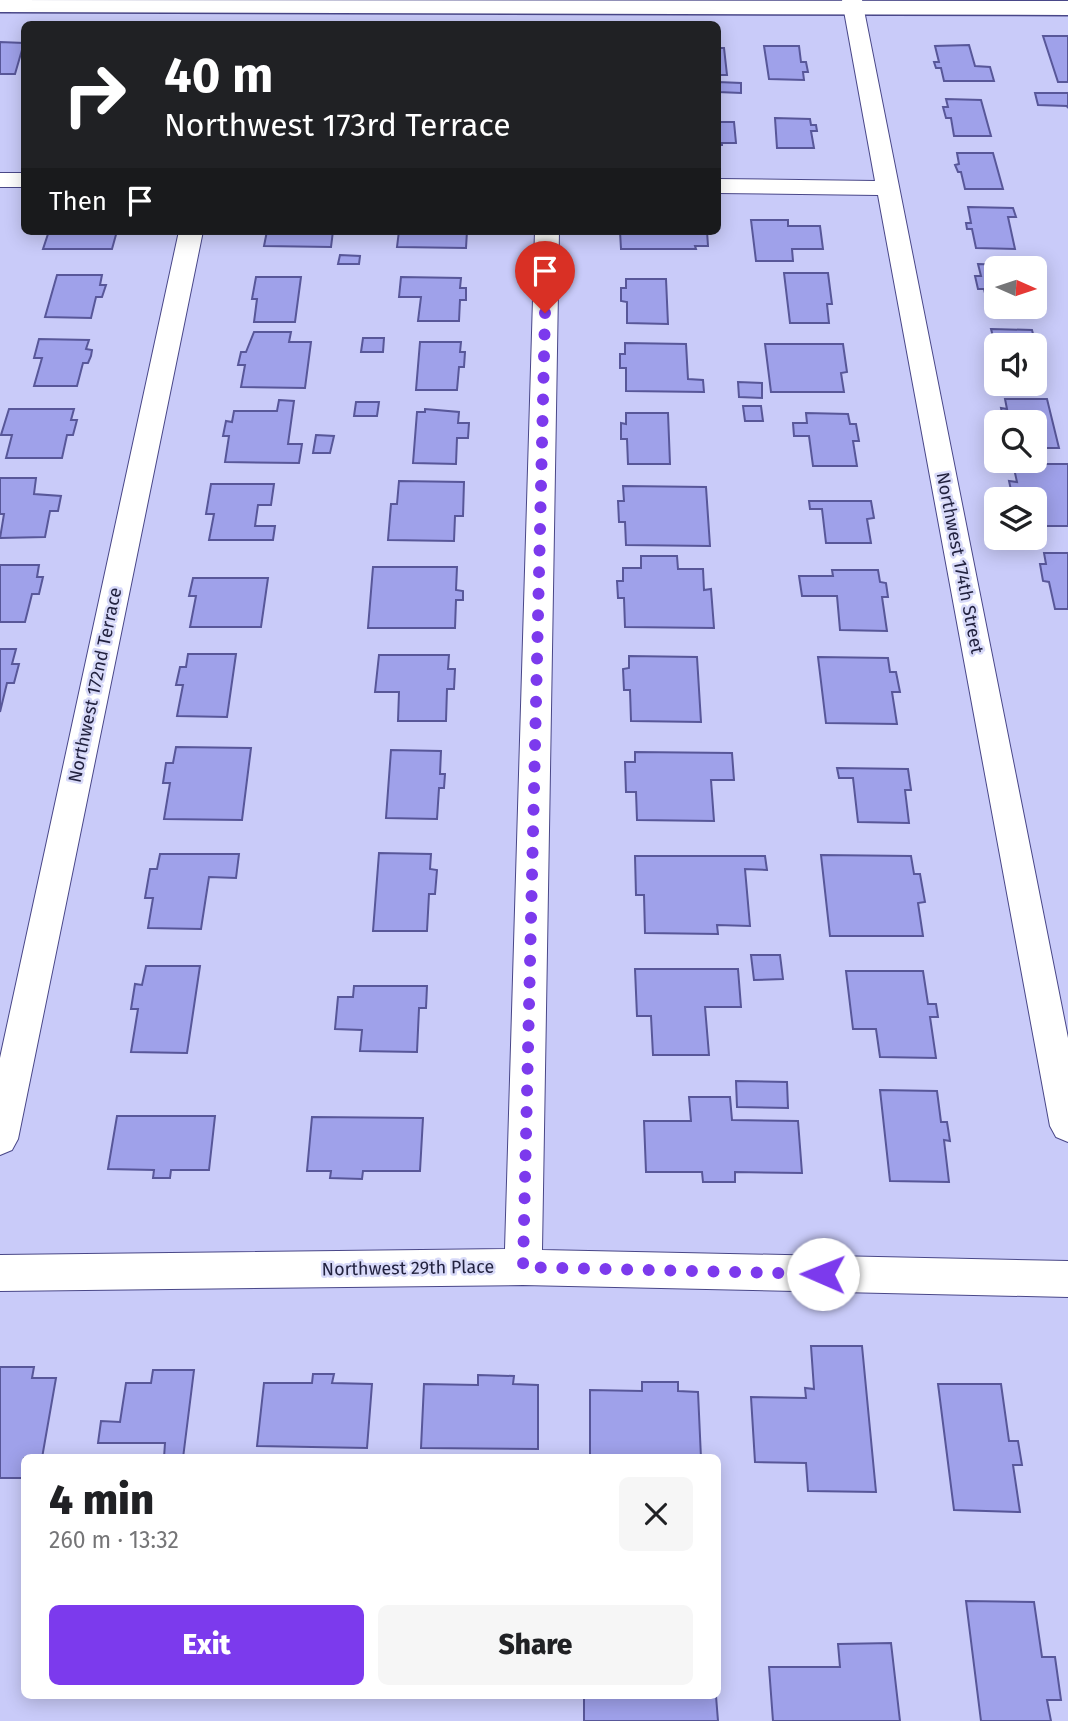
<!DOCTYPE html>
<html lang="en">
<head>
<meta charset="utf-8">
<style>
  body { margin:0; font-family:"Fira Sans",sans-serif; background:#f6f6f6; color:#202124; height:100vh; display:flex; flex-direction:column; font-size:26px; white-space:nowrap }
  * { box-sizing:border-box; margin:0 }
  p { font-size:23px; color:#757577 }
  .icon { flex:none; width:38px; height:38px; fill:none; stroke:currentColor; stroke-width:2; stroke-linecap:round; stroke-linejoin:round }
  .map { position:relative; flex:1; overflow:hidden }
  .details { position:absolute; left:21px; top:1454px; width:700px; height:245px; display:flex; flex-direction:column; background:#fff; border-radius:10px; box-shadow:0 4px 18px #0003 }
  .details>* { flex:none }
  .top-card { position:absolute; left:21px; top:21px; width:700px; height:214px; border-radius:10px; box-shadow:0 4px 18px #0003; background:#202124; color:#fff; overflow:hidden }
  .needle { width:46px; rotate:93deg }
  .fabs { position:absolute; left:984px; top:256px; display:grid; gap:14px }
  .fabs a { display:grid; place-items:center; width:63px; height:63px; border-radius:10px; background:#fff; box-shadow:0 4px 18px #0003; font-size:35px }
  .pin { position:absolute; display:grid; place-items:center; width:60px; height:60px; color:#fff; margin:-72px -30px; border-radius:50% 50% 50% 0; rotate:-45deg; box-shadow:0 0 7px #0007 }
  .pin .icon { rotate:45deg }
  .me { position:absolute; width:77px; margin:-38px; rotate:271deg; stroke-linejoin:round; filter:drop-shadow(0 0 5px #0008) }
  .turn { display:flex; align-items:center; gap:24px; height:147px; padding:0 28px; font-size:32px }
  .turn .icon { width:91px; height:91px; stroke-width:2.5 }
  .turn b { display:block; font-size:49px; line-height:60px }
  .then { display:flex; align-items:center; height:66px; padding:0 28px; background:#0003; gap:14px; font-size:26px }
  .round { display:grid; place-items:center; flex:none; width:74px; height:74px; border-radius:10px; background:#f6f6f6 }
  .summary { display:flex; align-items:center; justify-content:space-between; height:119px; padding:0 28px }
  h1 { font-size:42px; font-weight:800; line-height:52px }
  .primary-button { display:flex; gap:14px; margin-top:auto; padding:14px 28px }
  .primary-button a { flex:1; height:80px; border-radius:10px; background:#7c3aed; color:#fff; font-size:28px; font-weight:800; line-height:80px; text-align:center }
  .primary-button a+a { background:#f6f6f6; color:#202124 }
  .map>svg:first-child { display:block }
  .building { fill:#9fa1ea; stroke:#585799; stroke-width:2 }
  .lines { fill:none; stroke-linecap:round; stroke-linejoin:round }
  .minor-casing { stroke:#494788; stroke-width:2 }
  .tertiary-casing { stroke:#494788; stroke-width:3 }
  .minor { fill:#fff; fill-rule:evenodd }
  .tertiary { fill:#fff; fill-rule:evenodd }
  .route { stroke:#7c3aed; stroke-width:12; stroke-dasharray:0 21.6 }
  .labels { text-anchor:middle; stroke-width:5; stroke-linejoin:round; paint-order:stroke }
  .street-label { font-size:18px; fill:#22223f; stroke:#d8daf9 }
</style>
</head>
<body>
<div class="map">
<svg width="1068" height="1721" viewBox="0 0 1068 1721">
  <rect width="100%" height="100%" fill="#c9cbf9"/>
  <path class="building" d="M1043,36h25v46h-10z
    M0,42l24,1 -9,31h-15z
    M969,45l6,21 15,1 4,14h-50l-3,-13h-5l-2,-6h5l-4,-16z
    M764,46h35l2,16h5l2,10h-5l1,8 -35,-1z
    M718,48h6l3,27h-9z
    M718,82l23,1v10l-23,-1z
    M1035,93h33v15l-1,-2 -29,-1z
    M946,99l35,1 10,36h-37l-3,-18h-5l-3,-11h5z
    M775,118l35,1 1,6h5l1,6h-6l3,17h-37z
    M718,122h16l2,21h-14v2h-4z
    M957,153h36l10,36h-38l-4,-17h-3l-3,-7 4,-1z
    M968,207l45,1 3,9h-8l7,32 -39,-1 -4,-19h-5l-1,-6h5z
    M751,220h37v6h32l3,23h-31l1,12h-37z
    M49,231h68l-5,18h-69z
    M267,231h66l-2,16 -67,-1z
    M399,231h68l-1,17 -69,-1z
    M620,231h87l1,15h-13l1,3h-75z
    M340,255l20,1 -1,8h-21z
    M978,264l31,1 1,3h-14v38h31l1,4h-39l-5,-21h-6l-3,-13h6z
    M784,273h44l4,31h-5l2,19h-39z
    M57,275h45l-2,10h6l-4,12h-6l-5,21 -46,-1z
    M256,277h45l-6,45h-41l3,-23h-5z
    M401,277l60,1 -1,10h6v12h-6l-1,21h-41l3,-24h-22z
    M626,279h40l2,45 -41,-1v-21l-6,-1v-13h5z
    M991,329l41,1 12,47h-10v-32h-38v9h-5l-3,-15 6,1z
    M254,332h37l-2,10h22l-6,46 -64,-1 4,-22h-7l3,-13h5z
    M363,338h21l-1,14h-22z
    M39,339l50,1 -3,9 6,1 -1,6 -3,7h-5l-6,23h-43l8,-28h-8z
    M420,342h41l-1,10h5l-1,15h-5l-2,23h-41z
    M625,343l61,1 2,35 15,1 1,12 -78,-1v-23h-6v-14h5z
    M765,344h78l4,28 -6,1 3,19h-73z
    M738,382l24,1v15l-23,-1z
    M1005,399h42l12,49h-25v-26h-30l-3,-14 6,1z
    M279,400l15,1 -6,43h14l-3,19 -74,-1 4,-26h-6l3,-15 6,1 2,-11h43z
    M356,402h23l-2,14h-23z
    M743,406h18l2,15h-18z
    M9,409h65l-3,11h6l-4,15h-6l-5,23h-56l6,-23h-11z
    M425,409l34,3 -1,11h11l-1,15h-11l-1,26 -43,-1 4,-51h8z
    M626,413h42l2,51h-42l-1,-25h-6v-16l5,1z
    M806,413l42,1 2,10h6l3,17h-6l4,25h-44l-4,-30h-15l-1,-13h14z
    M316,435l18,1 -4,17h-17z
    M1013,464h55v62h-33l-1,-27h-21l-4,-18 8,1z
    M0,478h36l-2,16 27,2 -3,15h-8l-5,26 -45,1 4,-24h-4z
    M399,481l65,1 -1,34h-8l-1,25 -66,-1 3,-36h6z
    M211,484h63l-3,21h-13l-3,21h20l-2,14h-64l5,-26h-8z
    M623,486l83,1 4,59 -84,-1 -1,-23h-6l-1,-21h6z
    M809,501h62l3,17 -7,1 4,24h-45l-4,-34h-12z
    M1044,553h24v56h-13l-6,-27 -6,-1 -3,-17h6z
    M641,556h36l1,13h25l1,21 7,-1 3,39 -89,-1 -1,-29h-6l-1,-17h6v-13h18z
    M0,565h39l-2,12h6l-4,17h-7l-7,28h-25z
    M373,567h84l-1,23 7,1v9h-7l-1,28h-87z
    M832,570h46l2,12 6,1 2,14h-6l5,34 -47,-1 -3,-34h-35l-3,-20h34z
    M193,578h75l-7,49h-71l6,-31h-7z
    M0,649h16l-4,15h7l-5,19h-7l-7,29z
    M188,654h48l-9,63 -50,-1 6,-31h-7l4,-18h6z
    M379,655h70l-1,14h7l-1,20h-7l-1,32h-48l1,-29h-24z
    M629,656l68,1 4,65 -70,-1 -1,-31h-6l-1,-21 6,-1z
    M818,657l70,1 2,14h6l4,20h-8l5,32 -71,-1z
    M176,747l75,1 -9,72 -78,-1 6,-36h-7l3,-20h7z
    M391,750l50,1 -1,23h5l-1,14h-5l-2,31 -51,-1z
    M635,752l97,1 2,27h-23l3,41 -77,-1 -1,-28h-10l-1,-30h10z
    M837,768l71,1 3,21h-6l4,33 -51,-1 -5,-44h-14z
    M379,853l52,1 -1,15 7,1 -2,24h-6l-2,37h-54z
    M160,854h79l-3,24 -27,-1 -8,52 -53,-1 5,-30h-8l5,-29h7z
    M821,855l90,1 3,18h6l5,28 -7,1 5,33h-93z
    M635,856h130l2,14 -22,-1 5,57 -33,-1 1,9 -73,-1 -1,-38h-8z
    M751,955h29l3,24 -29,1z
    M146,966h54l-13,87 -56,-1 7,-43h-7l4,-25 7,1z
    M635,969h103l3,38h-36l4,48h-56l-2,-39h-14z
    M846,971h77l5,33h8l2,13h-8l6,41 -56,-1 -4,-28h-23z
    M354,986h73l-1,22h-7l-2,44 -57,-1 2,-21 -27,-1 3,-32h15z
    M736,1081l51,1 1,26 -51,-1z
    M880,1090l57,1 4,31h6l3,19 -6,-1 5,42 -59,-1z
    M689,1097h41l2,23 66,1 4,52 -67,-1v10h-32l-1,-10h-56l-2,-51h47z
    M117,1116h98l-6,54h-38l-1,8h-17l1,-8 -46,-1z
    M312,1117l111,1 -3,53h-57l-1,8 -32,-1 1,-7h-24z
    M811,1346h51l14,146 -68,-1 -2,-28 -51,-1 -4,-65 55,1 -1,-10 9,1z
    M0,1367h34l-2,11h24l-14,80h-18v20h-24z
    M153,1370h41l-11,88h-19l1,-15h-67l3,-22 19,1 6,-39h25z
    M313,1374h21l-2,9 40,1 -5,64 -110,-2 7,-63h48z
    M478,1375l36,1 -1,8 25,1v64l-117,-1 3,-64 54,1z
    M642,1382h36v9l20,1 3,66h-111v-68l52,1z
    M938,1384h63l8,57h9l4,24h-9l7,47 -66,-2z
    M966,1601l68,1 8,55h13l6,43h-14l4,21h-70z
    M891,1643l9,78h-127l-4,-54h71l-2,-23z
    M584,1696h132l2,25h-134z"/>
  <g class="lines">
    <defs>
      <path id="minor" d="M842,0h20l206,1038v104l-12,-5 -6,-11 -172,-931 -160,-2v-14l157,2z
        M0,173h24v14h-24z
        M179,231h24l-185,908 -6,11 -12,5v-97z
        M535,231h24l-17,1019 526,11v36l-545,-12 -523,6v-36l505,-6z"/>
      <path id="tertiary" d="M0,0l1068,1v14l-1068,-3z"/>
    </defs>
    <use href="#minor" class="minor-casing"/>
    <use href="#tertiary" class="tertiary-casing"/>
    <use href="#minor" class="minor"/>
    <use href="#tertiary" class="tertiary"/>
  </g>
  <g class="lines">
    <path class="route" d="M545,313l-22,954 300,7"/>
  </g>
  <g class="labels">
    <g class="street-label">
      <text transform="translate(960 563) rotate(79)" y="6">Northwest 174th Street</text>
      <text transform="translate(95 685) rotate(-78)" y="6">Northwest 172nd Terrace</text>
      <text transform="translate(408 1268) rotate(-1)" y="6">Northwest 29th Place</text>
    </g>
  </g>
</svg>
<div class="fabs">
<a><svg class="needle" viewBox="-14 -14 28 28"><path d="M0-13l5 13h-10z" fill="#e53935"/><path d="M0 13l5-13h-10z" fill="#757577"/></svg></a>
<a><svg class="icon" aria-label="sound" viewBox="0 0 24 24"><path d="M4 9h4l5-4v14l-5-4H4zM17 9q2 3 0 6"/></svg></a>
<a><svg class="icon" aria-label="search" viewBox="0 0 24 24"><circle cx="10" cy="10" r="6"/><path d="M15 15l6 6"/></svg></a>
<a><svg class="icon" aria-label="layers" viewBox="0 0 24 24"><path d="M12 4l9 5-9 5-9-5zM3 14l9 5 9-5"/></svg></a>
</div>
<div class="pin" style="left:545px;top:313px;background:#d93025"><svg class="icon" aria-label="arrive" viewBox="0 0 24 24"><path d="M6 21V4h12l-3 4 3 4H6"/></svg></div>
<svg class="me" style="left:823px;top:1274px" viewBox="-20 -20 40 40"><circle r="19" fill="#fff"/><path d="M0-13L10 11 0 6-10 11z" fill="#7c3aed"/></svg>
<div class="top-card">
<div class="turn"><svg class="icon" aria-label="right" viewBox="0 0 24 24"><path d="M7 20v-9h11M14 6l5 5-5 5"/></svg><div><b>40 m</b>Northwest 173rd Terrace</div></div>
<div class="then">Then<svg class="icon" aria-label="arrive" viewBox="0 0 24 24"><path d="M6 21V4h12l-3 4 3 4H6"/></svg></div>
</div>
<section class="details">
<div class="summary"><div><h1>4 min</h1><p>260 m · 13:32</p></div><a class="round"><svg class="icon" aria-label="close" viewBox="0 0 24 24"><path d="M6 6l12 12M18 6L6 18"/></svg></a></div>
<div class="primary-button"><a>Exit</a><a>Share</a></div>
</section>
</div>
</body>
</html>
